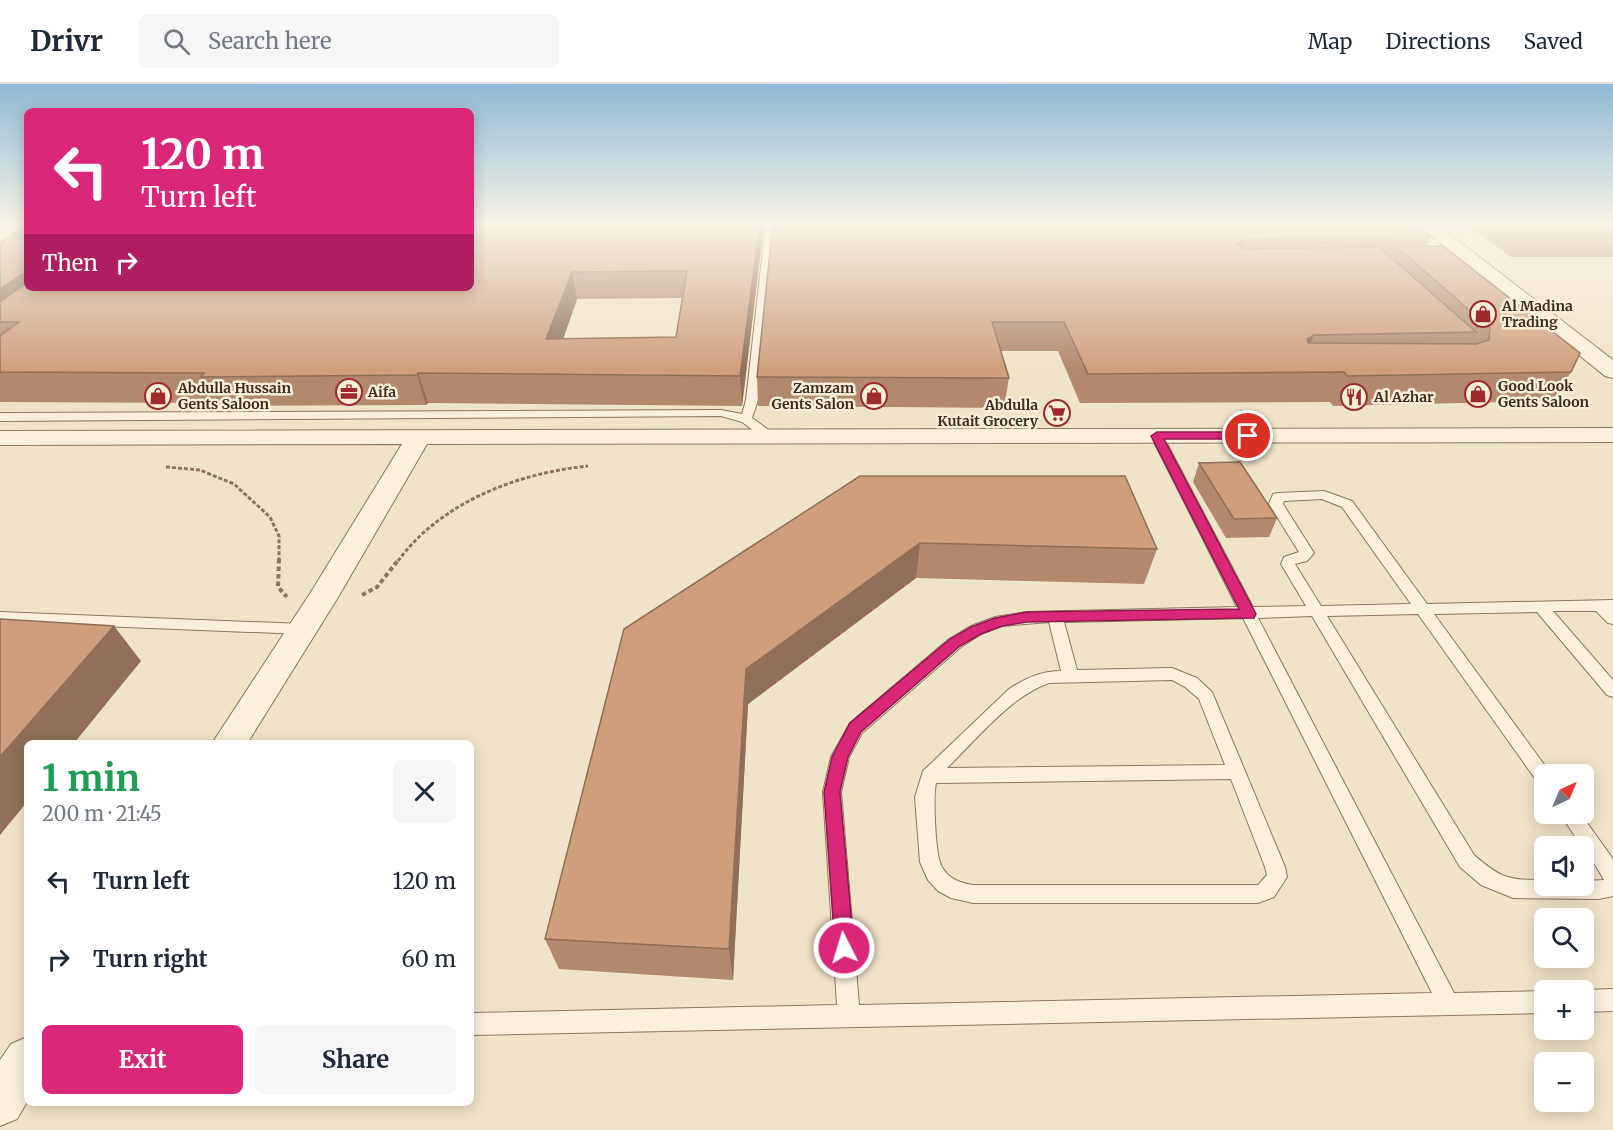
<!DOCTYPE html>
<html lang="en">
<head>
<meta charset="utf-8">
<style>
  body { margin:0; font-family:Merriweather,serif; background:#f6f6f7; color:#1f2937; height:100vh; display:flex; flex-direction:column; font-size:22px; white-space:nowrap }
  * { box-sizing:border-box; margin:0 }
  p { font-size:20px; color:#747a83 }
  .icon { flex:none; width:33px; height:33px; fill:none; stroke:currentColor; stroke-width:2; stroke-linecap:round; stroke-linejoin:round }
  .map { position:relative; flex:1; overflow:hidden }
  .panel { position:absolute; left:24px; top:656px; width:450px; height:366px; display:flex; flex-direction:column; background:#fff; border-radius:9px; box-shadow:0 3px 15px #0003 }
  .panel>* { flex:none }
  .guide { position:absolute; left:24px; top:24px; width:450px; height:183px; border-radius:9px; box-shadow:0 3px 15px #0003; background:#db2777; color:#fff; overflow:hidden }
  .needle { width:39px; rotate:44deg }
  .controls { position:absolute; left:1534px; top:680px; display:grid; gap:12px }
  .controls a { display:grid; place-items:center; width:60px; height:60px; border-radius:9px; background:#fff; box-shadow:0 3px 15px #0003; font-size:30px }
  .pin { position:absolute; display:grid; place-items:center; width:51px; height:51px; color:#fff; margin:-26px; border:3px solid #fff; border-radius:50%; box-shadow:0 2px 6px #0007 }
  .me { position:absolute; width:66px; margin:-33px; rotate:355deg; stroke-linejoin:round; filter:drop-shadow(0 0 4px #0008) }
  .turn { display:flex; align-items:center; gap:21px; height:126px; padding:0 18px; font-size:27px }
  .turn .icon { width:78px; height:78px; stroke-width:2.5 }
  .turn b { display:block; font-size:42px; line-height:51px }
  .then { display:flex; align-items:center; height:57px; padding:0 18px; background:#0003; gap:12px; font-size:22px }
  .round { display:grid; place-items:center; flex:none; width:63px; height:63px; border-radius:9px; background:#f6f6f7 }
  .summary { display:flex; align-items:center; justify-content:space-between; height:102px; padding:0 18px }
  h1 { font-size:36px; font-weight:700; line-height:45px; color:#1e9e55 }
  .button { display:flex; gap:12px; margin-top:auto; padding:12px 18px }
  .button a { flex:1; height:69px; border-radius:9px; background:#db2777; color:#fff; font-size:24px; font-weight:700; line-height:69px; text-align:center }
  .button a+a { background:#f6f6f7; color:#1f2937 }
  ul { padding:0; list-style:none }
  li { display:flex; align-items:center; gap:18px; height:78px; padding:0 18px }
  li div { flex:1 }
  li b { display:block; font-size:22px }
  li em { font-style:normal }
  header { display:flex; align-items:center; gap:36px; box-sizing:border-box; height:84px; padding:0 30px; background:#fff; border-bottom:2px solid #e0e1e3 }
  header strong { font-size:28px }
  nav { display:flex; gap:33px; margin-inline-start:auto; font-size:21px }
  .search { width:420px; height:54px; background:#f6f6f7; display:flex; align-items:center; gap:15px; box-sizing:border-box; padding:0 21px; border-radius:9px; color:#747a83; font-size:22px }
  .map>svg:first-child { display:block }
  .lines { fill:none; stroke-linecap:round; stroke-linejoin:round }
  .lane-casing { stroke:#8d765c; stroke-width:2 }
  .street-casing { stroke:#8d765c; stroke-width:2 }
  .path-far1 { stroke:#8d765c; stroke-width:3; stroke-dasharray:4 2; stroke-linecap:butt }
  .path { stroke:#8d765c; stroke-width:4; stroke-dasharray:4.5 3; stroke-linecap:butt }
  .lane { fill:#faf1dc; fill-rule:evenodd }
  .street { fill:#faf1dc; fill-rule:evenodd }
  .wall { fill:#b2896c; fill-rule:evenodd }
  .shaded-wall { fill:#916f58 }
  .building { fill:#cf9f7d; stroke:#916f58; stroke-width:1.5; fill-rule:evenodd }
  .route { fill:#db2777; stroke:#8e194d; stroke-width:1.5 }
  .labels { text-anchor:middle; stroke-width:5; stroke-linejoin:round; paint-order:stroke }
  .far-poi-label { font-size:14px; font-weight:bold; fill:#3d2e20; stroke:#f7eed8; text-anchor:start }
</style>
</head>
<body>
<header>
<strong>Drivr</strong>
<div class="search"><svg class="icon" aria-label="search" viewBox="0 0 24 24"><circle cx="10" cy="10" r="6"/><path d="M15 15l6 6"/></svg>Search here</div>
<nav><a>Map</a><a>Directions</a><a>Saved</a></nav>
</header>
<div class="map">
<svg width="1613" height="1046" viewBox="0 0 1613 1046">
  <rect width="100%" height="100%" fill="#f0e4c8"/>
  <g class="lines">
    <defs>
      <path id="lane" d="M766,139h8l-16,177 -6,18 21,15v6h-8l-23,-17 -21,-6 -721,5v-8l721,-3 21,4 4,-14z
        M1157,348l6,4 90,171 53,-1 -25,-42 3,-7 15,-5 -30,-48 4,-10 5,-1 46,-2 28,10 75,103 186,-4v24l-5,-1 -12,-12h-43l60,69v17l-6,-2 -70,-83 -103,2 117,160h-6v12l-6,-2 -121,-170 -91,2 147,239c28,24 34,25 71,25v5h39v-4l20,-1 -20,-34h-3l-21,-33h20l33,46v37l-14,3 -86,-1 -32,-13 -21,-18 -148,-251 -54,2 196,375 91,-2v22l-1074,22v-22l366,-8 -14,-213 8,-35 19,-34 99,-84 22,-13 24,-9 32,-5 210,-5 -86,-171zM1322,415l20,8 69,97 -90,2 -26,-42 12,-3 7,-8 -31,-49 1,-3zM1243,534l189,375 -573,12 -18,-213 8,-35 13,-24 99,-86 20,-13 21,-8 47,-4 12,49c-20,0 -35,7 -52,18l-86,82 -8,26 5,65 8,18 10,11 13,7 22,5h285l16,-6 13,-20 -2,-10 -73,-175 -15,-14 -25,-10 -95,2 -13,-48zM1172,596l13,7 14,12 26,66 -278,3c29,-28 64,-72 102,-85zM1231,695l34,88 2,8 -9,10h-285c-13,-2 -24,-6 -31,-18 -7,-11 -9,-70 -6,-84z
        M0,528l302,12 5,1 3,4 -3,4 -5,1 -302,-12z
        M1613,905v22l-29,1v-22z"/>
      <path id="street" d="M1416,139h19l178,137v18l-8,-2z
        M1613,344v14l-1186,2 -90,155 -89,143h-35l98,-150 91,-148 -402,1v-14z
        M27,953v65l-10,17 -17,7v-66l11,-16z"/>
    </defs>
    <use href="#lane" class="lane-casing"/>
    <use href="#street" class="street-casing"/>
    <path class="path-far1" d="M166,383l34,3 34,14 36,33 9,19v25
      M398,477c43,-59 120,-88 190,-95"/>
    <path class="path" d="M279,475l-1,28 9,10
      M362,511l15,-8 22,-28"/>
    <use href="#lane" class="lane"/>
    <use href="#street" class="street"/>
  </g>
  <path class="wall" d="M764,139l-22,183 -314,-3 -2,2 -210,1 -2,-3 -214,-1v-159l27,45zM682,214l-6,39 -113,2 14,-40z
    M773,139l658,14 -5,9 145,126 -19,29 -219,5 -3,-4 -250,1 -22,-52h-57l8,27 -5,30 -246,-2 -1,-29z
    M1465,139h148v34h-102z
    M1199,379l78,55 -8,19 -43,1 -33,-56z
    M860,392l297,73 -13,35 -228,-6 -168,126 -15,276 -174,-11 -14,-30z"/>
  <path class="shaded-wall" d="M760,139h4l-22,183 -2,-30z
    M1244,155l-9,26 2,-21z
    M27,187v17l-27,34v-33z
    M572,188l5,27 -24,69 -7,-29z
    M1314,251l-12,29 5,-25z
    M418,289l10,30 -2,2 -9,-30z
    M920,459l-4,35 -168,126 -15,276 -4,-31 17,-280z
    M114,542l27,35 -66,81h-48v60l-27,33v-78z"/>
  <path class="building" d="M471,139h289l-20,153 -322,-3 -1,2 -216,2 3,-4 -204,-1v-36l19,-14h-19v-20l27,-19v5h444zM687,187l-11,66 -130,2 26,-67z
    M773,139h641l17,14 -187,2 -7,5 7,5 135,-2 97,85 -162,3 -7,4 1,4 169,1 12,-4 1,-12 -93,-81 46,-1 137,107 -9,19 -224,4 -3,-4 -256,2 -24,-52h-72l17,56 -252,-1z
    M1513,139h100v8h-88z
    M27,142v45l-27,18v-46z
    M1240,378l37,56 -43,1 -35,-56z
    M860,392h265l32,73 -237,-6 -174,126 -17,280 -184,-10 79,-310z
    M0,535l114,7 -114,131z"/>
  <linearGradient id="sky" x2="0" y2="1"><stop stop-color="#8fbad6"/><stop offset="0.49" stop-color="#f8f3e6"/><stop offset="1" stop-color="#f8f3e6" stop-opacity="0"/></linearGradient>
  <rect width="1613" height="286" fill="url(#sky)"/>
  <path class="route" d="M1157,348h91l6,4 -6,3h-84l92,175 -2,4 -227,4 -25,4 -21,8 -21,12 -99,86 -13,25 -8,35 14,156 -3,6 -7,3 -7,-3 -2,-6 -11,-156 8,-35 18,-34 100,-84 21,-12 24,-9 32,-6 212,-3 -88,-173z"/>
  <defs>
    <symbol id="shop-ring" viewBox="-11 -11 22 22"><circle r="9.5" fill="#f7eed8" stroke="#9e2a2b" stroke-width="1.5"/><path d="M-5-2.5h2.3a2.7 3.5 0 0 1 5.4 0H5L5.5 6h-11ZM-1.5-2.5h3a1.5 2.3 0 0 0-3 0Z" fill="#9e2a2b"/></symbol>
    <symbol id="office-ring" viewBox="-11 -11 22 22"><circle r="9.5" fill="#f7eed8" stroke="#9e2a2b" stroke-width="1.5"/><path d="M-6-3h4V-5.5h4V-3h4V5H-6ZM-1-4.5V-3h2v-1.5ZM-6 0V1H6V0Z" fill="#9e2a2b"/></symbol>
    <symbol id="restaurant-ring" viewBox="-11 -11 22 22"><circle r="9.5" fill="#f7eed8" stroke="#9e2a2b" stroke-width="1.5"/><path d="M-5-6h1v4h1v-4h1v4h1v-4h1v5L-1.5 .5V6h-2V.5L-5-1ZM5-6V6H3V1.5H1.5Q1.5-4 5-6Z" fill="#9e2a2b"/></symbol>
    <symbol id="supermarket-ring" viewBox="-11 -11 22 22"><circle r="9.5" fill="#f7eed8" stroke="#9e2a2b" stroke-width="1.5"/><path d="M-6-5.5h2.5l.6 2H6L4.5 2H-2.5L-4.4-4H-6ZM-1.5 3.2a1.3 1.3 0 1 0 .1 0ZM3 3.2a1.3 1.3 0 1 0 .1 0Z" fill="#9e2a2b"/></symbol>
  </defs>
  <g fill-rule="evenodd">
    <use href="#shop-ring" x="1468" y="215" width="30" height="30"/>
    <use href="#office-ring" x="334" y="293" width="30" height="30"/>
    <use href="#shop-ring" x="1463" y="295" width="30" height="30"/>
    <use href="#shop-ring" x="143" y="297" width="30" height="30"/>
    <use href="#shop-ring" x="859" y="297" width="30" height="30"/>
    <use href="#restaurant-ring" x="1339" y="298" width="30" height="30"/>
    <use href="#supermarket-ring" x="1042" y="314" width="30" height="30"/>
  </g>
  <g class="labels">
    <g class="far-poi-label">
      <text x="1502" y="227">Al Madina<tspan x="1502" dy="16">Trading</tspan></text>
      <text x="1498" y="307">Good Look<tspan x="1498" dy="16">Gents Saloon</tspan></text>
      <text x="178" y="309">Abdulla Hussain<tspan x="178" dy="16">Gents Saloon</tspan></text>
      <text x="854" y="309" text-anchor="end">Zamzam<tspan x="854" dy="16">Gents Salon</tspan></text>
      <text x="368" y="313">Aifa</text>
      <text x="1374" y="318">Al Azhar</text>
      <text x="1038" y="326" text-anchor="end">Abdulla<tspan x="1038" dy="16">Kutait Grocery</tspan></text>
    </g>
  </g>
</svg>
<div class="controls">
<a><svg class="needle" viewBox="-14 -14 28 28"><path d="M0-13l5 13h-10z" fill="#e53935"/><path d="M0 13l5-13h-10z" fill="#747a83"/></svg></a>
<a><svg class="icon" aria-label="sound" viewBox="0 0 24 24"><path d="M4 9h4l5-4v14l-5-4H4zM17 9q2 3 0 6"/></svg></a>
<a><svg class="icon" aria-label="search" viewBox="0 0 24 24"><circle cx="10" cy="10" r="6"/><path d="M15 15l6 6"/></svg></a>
<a>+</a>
<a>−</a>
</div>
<div class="pin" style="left:1248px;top:352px;background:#d93025"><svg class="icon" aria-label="arrive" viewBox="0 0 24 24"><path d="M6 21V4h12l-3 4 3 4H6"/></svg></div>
<svg class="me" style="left:844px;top:864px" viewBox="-20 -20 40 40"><circle r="17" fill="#db2777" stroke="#fff" stroke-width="3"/><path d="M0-11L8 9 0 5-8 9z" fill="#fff"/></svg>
<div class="guide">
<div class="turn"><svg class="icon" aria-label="left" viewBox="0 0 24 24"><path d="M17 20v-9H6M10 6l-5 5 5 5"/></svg><div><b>120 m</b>Turn left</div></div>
<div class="then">Then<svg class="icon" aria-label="right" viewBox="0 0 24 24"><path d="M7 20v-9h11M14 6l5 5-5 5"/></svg></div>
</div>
<section class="panel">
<div class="summary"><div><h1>1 min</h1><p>200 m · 21:45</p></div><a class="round"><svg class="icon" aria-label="close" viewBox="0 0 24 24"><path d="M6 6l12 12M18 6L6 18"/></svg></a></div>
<ul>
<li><svg class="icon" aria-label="left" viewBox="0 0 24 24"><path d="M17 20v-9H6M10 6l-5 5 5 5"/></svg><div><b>Turn left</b></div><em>120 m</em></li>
<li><svg class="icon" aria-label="right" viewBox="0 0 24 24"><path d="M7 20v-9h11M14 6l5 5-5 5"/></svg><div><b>Turn right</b></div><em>60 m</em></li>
</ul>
<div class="button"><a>Exit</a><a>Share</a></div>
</section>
</div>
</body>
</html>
